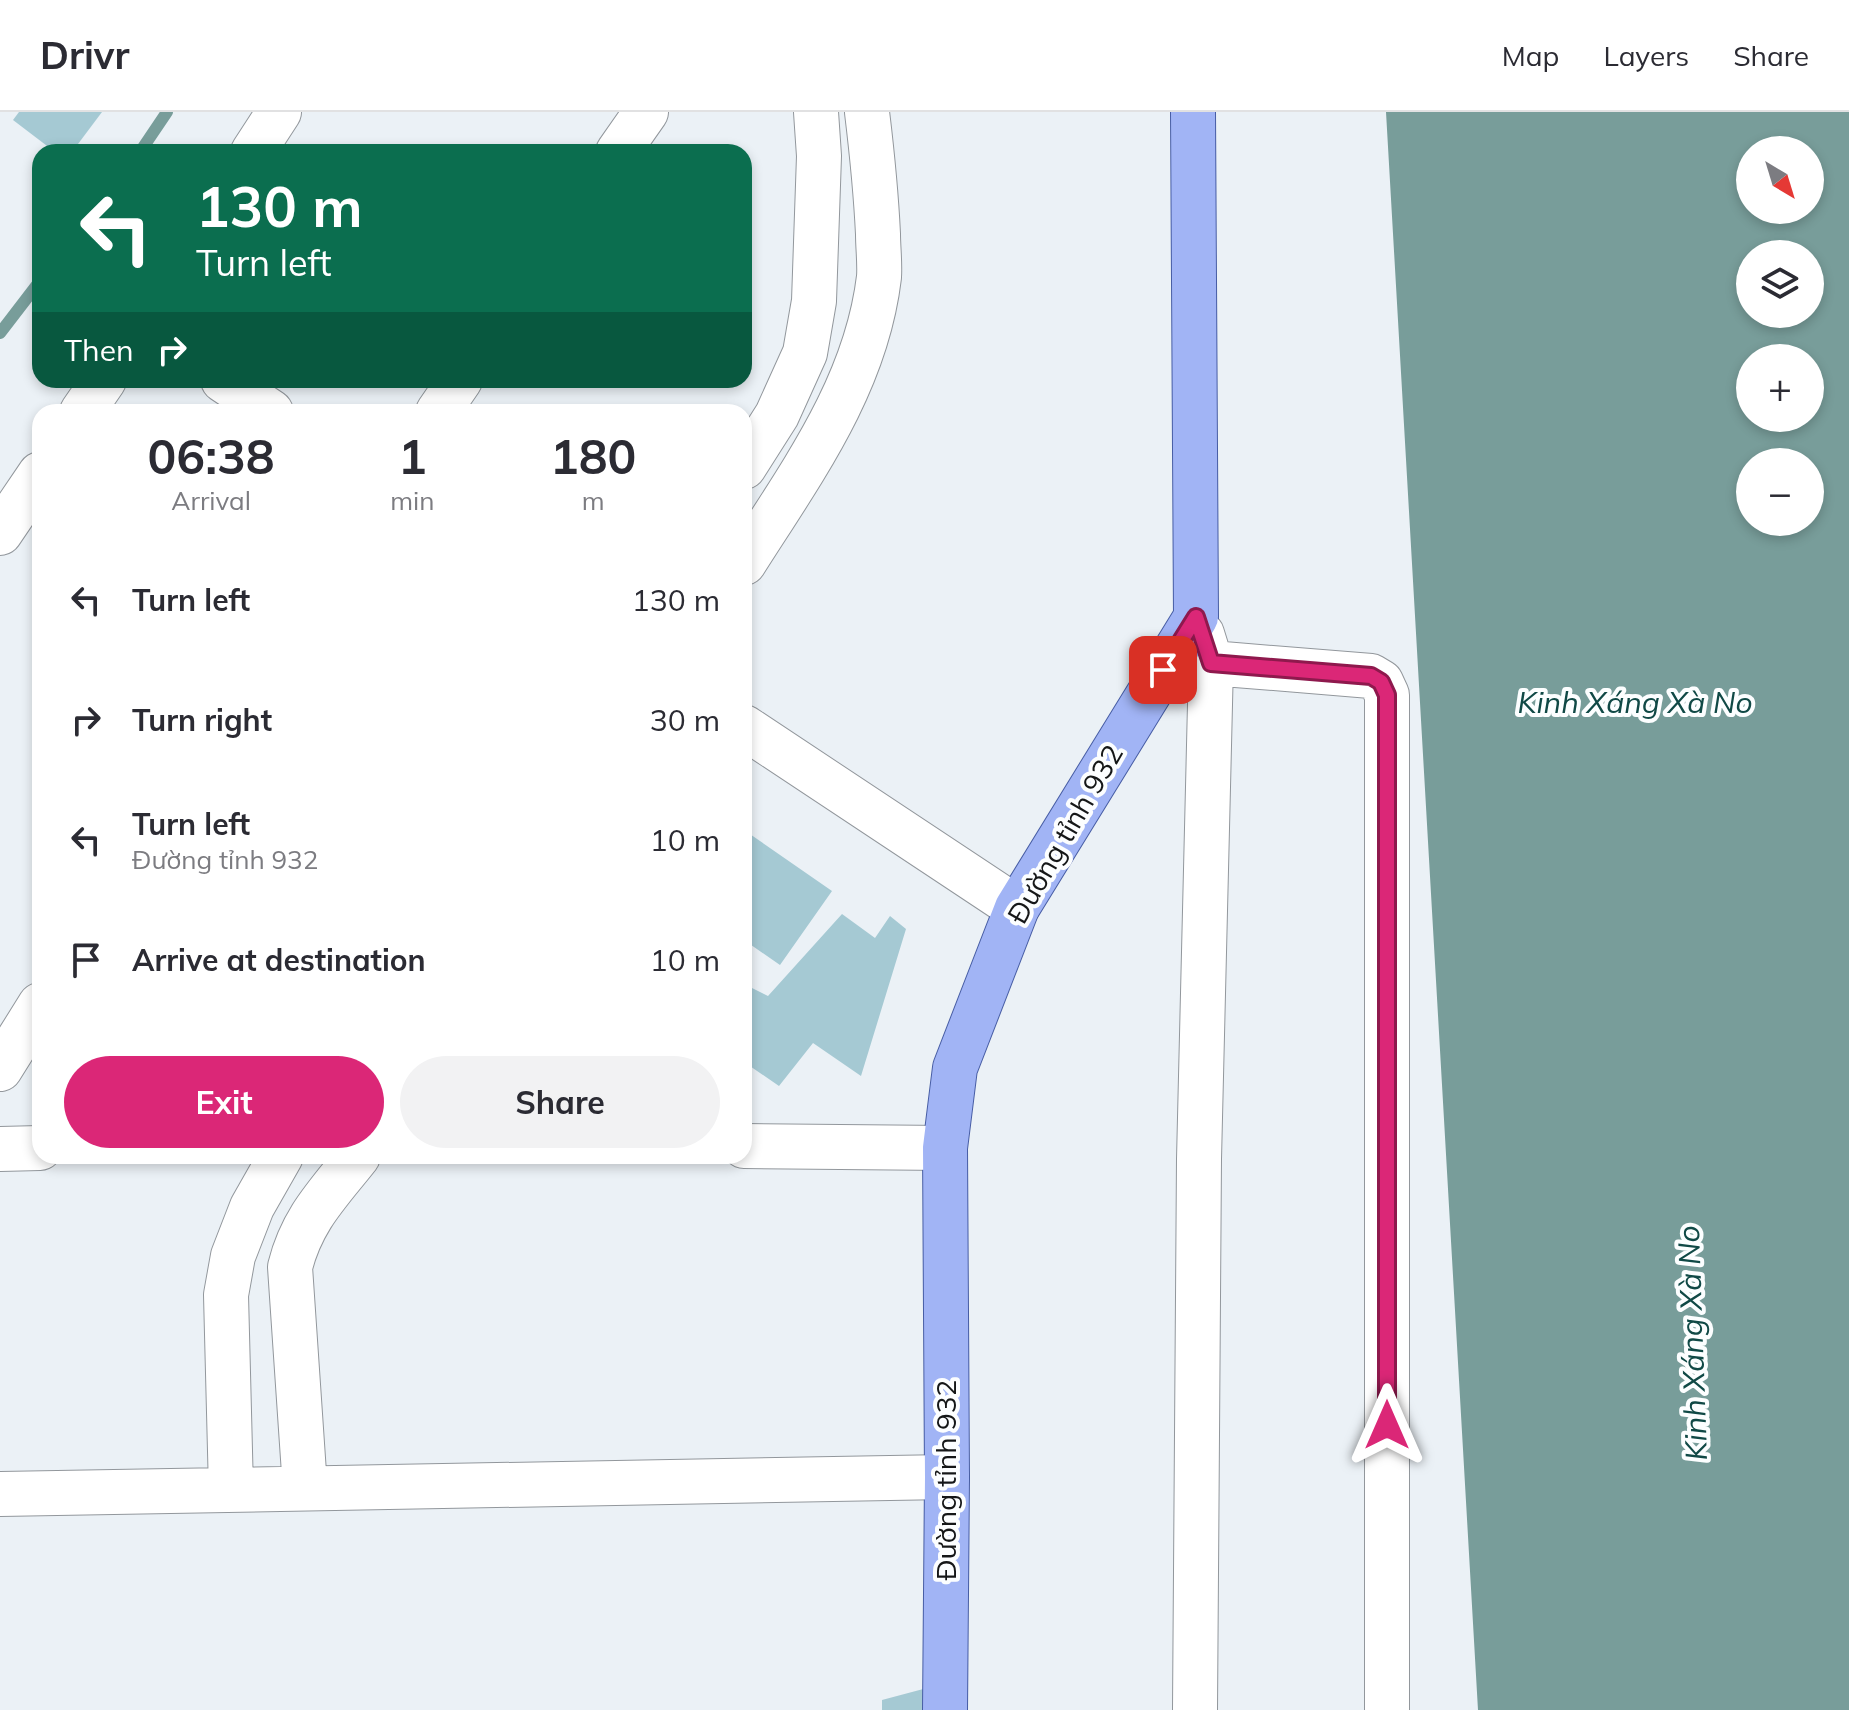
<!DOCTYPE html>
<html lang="en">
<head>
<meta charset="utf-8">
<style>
  body { margin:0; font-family:Mulish,sans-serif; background:#f2f2f3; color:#2b2b33; height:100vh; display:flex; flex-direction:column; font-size:30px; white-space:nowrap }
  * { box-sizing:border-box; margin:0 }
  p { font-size:26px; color:#7c7c81 }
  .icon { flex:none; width:44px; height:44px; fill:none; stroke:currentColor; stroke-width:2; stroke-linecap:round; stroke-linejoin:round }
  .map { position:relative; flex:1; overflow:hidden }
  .details { position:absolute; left:32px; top:292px; width:720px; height:760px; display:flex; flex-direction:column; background:#fff; border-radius:24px; box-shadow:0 4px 12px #0003 }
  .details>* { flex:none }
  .top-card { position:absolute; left:32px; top:32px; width:720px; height:244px; border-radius:24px; box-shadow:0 4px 12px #0003; background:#0b6e4f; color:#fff; overflow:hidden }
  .needle { width:52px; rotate:142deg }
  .controls { position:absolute; left:1736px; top:24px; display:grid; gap:16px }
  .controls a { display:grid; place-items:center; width:88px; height:88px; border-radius:50%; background:#fff; box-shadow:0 4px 12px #0003; font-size:40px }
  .pin { position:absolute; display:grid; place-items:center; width:68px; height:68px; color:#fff; margin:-34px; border-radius:16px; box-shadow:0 4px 12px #0006 }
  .me { position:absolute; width:88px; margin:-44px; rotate:0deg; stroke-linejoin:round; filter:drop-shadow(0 0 6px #0008) }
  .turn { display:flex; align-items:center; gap:28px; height:168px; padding:0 32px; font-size:36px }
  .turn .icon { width:104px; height:104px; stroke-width:2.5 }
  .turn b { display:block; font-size:56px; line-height:68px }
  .then { display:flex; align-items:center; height:76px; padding:0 32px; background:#0003; gap:16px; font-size:30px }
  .eta { display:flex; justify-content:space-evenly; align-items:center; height:136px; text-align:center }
  .eta b { font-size:48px; font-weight:700; line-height:56px }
  .primary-button { display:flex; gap:16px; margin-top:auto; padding:16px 32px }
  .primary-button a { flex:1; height:92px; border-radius:48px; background:#db2777; color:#fff; font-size:32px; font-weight:700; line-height:92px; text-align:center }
  .primary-button a+a { background:#f2f2f3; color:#2b2b33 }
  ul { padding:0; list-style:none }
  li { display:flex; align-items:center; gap:24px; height:120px; padding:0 32px }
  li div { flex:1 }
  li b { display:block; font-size:30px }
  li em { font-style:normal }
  header { display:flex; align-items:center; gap:48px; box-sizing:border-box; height:112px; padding:0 40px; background:#fff; border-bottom:2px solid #e1e1e2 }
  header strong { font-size:38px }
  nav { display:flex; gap:44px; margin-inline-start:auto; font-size:28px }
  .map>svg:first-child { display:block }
  .water { fill:#789d9a; fill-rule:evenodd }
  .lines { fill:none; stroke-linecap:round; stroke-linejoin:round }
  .stream { stroke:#789d9a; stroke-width:12 }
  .building { fill:#a5c9d3 }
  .minor-casing { stroke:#92979c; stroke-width:46 }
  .major-casing { stroke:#475da4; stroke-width:46 }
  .minor { stroke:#fff; stroke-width:44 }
  .major { stroke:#a1b4f5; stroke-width:44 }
  .route-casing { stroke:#8e194d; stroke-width:20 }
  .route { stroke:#db2777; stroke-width:14 }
  .labels { text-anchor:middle; stroke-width:8; stroke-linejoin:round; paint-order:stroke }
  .street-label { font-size:28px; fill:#151718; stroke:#fcfeff }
  .water-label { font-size:30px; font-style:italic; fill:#104946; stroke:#fcfeff }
</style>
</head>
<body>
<header>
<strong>Drivr</strong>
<nav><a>Map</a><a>Layers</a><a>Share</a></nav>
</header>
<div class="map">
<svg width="1849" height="1598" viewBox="0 0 1849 1598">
  <rect width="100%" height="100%" fill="#ebf1f6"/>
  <path class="water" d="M1386,0h463v1598h-371zM1750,38h60v60h-60zM1750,142h60v60h-60zM1750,246h60v60h-60zM1750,350h60v60h-60z"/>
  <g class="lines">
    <path class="stream" d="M140,40l27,-40
      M0,221l40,-52"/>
  </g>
  <path class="building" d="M19,0h83l-30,40h-17l-42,-32z
    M744,718l88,61 -52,74 -36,-25z
    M842,802l33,24 15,-22 16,13 -45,147 -48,-33 -34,43 -35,-24v-78l24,12z
    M927,1576v22h-45v-10z"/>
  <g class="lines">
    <defs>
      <path id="minor" d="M253,40l26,-40
        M618,40l28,-40
        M223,268l48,32
        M82,300l22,-32
        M438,300l22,-32
        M744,355l33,-52 28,-62 9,-52 5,-145 -3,-44
        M0,421l40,-59
        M744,451c57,-90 122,-177 135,-286 1,-14 -1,-29 -1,-43 -2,-41 -6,-81 -11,-122
        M1211,551l160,13 10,6 6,13v1015
        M744,615l273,181
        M0,957l40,-64
        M744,1034l201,2
        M0,1037l40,-1
        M305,1376l-15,-221c12,-48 38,-73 68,-111
        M231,1378l-5,-195 7,-39 19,-49 29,-51
        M0,1382l947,-17
        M1195,1598l4,-551 12,-496 -9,-29"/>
      <path id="major" d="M945,1598l2,-233 -2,-329 10,-80 62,-160 179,-291 -3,-505"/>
    </defs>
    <use href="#minor" class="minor-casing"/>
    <use href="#major" class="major-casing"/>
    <use href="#minor" class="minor"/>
    <use href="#major" class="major"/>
  </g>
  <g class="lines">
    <defs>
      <path id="route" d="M1163,558l33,-53 15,46 160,13 10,6 6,13v730"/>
    </defs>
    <use href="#route" class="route-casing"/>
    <use href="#route" class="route"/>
  </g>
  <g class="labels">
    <g class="street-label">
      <text transform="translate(1065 722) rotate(-60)" y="10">Đường tỉnh 932</text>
      <text transform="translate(946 1368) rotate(-90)" y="10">Đường tỉnh 932</text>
    </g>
    <g class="water-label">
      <text x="1635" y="601">Kinh Xáng Xà No</text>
      <text transform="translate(1693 1231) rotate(-92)" y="10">Kinh Xáng Xà No</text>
    </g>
  </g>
</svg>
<div class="controls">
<a><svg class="needle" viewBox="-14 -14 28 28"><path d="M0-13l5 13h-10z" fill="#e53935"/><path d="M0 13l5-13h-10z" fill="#7c7c81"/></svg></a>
<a><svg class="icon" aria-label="layers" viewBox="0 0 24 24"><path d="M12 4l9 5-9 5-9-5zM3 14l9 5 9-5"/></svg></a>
<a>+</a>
<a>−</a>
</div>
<div class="pin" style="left:1163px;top:558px;background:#d93025"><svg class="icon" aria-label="arrive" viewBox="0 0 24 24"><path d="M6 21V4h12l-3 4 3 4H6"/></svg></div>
<svg class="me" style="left:1387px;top:1313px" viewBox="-20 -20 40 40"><path d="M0-17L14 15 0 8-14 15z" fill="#db2777" stroke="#fff" stroke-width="4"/></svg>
<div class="top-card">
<div class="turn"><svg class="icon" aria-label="left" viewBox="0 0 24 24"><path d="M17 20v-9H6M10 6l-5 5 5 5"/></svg><div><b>130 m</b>Turn left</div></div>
<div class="then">Then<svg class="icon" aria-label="right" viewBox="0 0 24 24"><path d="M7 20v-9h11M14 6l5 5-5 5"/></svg></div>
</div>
<section class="details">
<div class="eta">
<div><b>06:38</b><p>Arrival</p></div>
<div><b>1</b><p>min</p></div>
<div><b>180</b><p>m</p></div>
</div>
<ul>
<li><svg class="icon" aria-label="left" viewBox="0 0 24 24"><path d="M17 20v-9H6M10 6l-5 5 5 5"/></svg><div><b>Turn left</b></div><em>130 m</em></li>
<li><svg class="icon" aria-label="right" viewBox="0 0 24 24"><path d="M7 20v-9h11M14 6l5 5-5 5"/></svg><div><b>Turn right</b></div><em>30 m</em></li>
<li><svg class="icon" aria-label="left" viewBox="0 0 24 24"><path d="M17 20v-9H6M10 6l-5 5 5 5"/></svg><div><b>Turn left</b><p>Đường tỉnh 932</p></div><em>10 m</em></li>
<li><svg class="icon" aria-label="arrive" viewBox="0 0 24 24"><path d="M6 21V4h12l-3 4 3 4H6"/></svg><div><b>Arrive at destination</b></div><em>10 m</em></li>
</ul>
<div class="primary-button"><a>Exit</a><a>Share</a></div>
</section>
</div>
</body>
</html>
